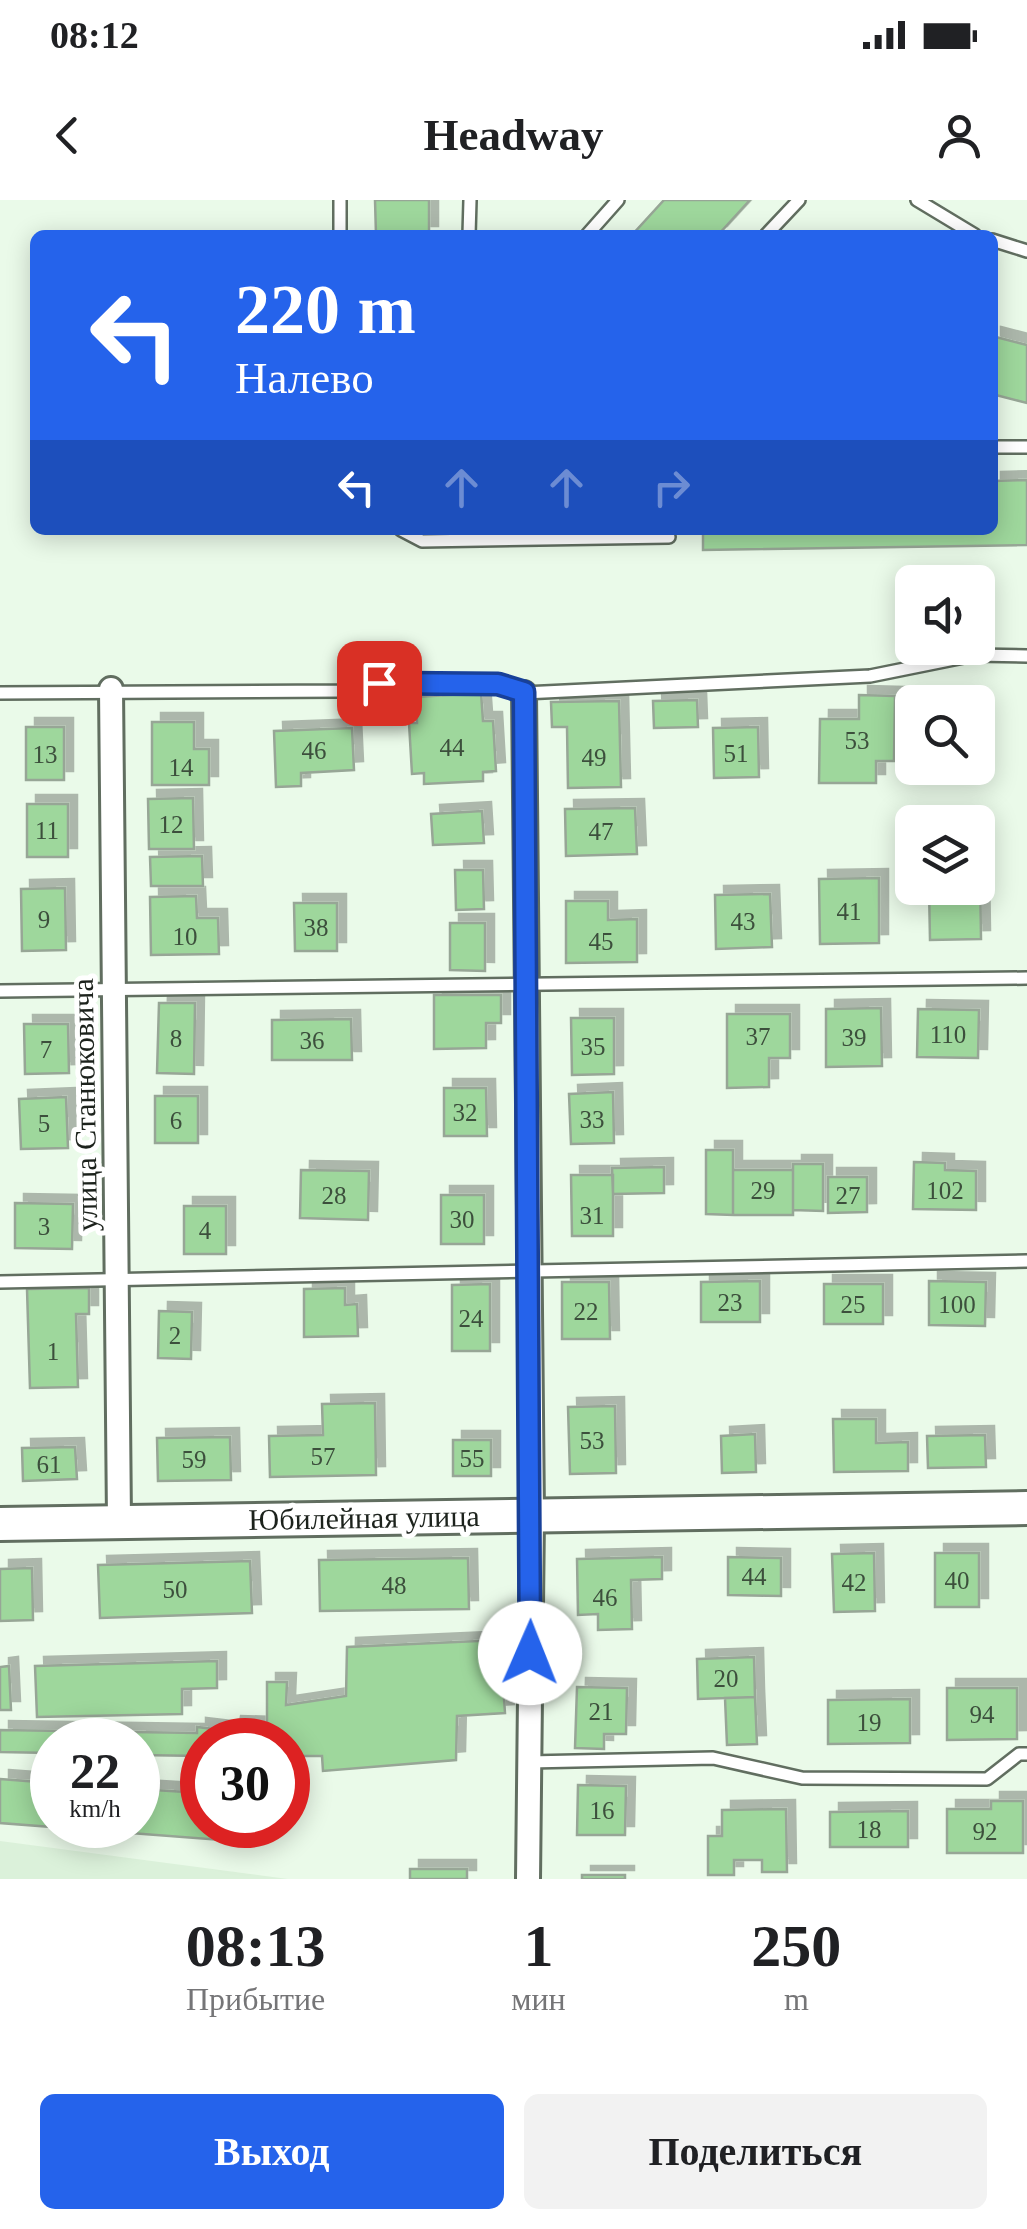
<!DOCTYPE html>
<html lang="ru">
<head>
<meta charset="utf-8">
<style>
  body { margin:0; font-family:"Times New Roman",serif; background:#f2f2f2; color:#202124; height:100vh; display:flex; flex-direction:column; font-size:38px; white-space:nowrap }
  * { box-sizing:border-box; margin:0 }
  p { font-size:32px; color:#757577 }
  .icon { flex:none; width:55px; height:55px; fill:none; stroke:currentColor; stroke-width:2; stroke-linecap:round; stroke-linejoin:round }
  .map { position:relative; height:1679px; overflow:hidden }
  .side { display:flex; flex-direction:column; background:#fff; flex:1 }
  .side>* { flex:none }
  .banner { position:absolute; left:30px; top:30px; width:968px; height:305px; border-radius:15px; box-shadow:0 5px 25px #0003; background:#2563eb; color:#fff; overflow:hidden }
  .controls { position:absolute; left:895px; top:365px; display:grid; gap:20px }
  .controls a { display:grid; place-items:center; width:100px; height:100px; border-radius:15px; background:#fff; box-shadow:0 5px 25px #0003; font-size:50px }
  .speed { position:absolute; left:30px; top:1518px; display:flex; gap:20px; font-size:50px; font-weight:700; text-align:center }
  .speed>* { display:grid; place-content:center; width:130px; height:130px; border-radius:50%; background:#fff; box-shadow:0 5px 25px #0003; line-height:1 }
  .speed small { font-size:25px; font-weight:400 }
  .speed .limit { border:15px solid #d22; background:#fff; color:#111 }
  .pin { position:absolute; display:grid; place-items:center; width:85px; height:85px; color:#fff; margin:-42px; border-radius:20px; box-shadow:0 5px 15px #0006 }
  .me { position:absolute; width:110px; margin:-55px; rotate:1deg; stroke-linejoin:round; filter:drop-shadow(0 0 8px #0008) }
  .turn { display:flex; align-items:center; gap:35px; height:210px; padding:0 40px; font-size:45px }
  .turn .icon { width:130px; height:130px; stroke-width:2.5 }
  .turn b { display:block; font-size:70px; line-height:85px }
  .lanes { display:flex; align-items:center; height:95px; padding:0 40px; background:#0003; justify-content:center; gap:50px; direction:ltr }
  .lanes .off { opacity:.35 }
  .eta { display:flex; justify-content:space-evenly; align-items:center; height:170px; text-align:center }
  .eta b { font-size:60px; font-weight:700; line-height:70px }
  .primary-button { display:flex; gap:20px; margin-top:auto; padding:20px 40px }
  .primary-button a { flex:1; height:115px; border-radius:15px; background:#2563eb; color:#fff; font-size:40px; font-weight:700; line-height:115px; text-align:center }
  .primary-button a+a { background:#f2f2f2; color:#202124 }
  .status { display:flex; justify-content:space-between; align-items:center; height:70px; padding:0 50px; background:#fff; direction:ltr }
  .status svg { height:28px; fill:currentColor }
  header { display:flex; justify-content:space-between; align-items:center; height:130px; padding:0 40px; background:#fff; font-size:45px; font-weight:700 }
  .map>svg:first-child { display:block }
  .built { fill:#dbf1da }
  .building { fill:#9ed79c; stroke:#97a696; stroke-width:2.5; filter:url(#shadow) }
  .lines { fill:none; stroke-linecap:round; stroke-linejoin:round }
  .service-casing { stroke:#616e60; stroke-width:16 }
  .minor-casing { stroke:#616e60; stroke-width:28 }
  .secondary-casing { stroke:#616e60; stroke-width:38 }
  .service { stroke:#fff; stroke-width:11 }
  .minor { stroke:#fff; stroke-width:22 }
  .secondary { stroke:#fff; stroke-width:32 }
  .route-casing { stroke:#184099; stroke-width:25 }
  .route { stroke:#2563eb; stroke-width:18 }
  .labels { text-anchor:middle; stroke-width:10; stroke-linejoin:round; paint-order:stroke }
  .number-label { font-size:25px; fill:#3c4f3c }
  .street-label { font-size:30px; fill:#1c221c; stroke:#fff }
</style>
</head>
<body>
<div class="status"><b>08:12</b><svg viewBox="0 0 49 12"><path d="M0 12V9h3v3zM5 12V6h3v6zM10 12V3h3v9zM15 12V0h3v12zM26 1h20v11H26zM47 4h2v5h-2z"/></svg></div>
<header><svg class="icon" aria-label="back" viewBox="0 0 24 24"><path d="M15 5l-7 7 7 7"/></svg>Headway<svg class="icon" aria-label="person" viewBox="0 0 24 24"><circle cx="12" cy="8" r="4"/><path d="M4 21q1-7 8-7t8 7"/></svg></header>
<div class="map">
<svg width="1027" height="1679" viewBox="0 0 1027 1679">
  <defs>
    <filter id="shadow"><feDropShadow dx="9" dy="-9" stdDeviation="0" flood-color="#0004"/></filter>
  </defs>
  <rect width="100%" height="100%" fill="#eafae9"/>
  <path class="built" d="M0,1641l288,38h-288z"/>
  <path class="building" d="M375,0h54v35h-53z
    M664,0h86l-32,35h-86z
    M992,136l35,9v58l-35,-9z
    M1027,280v65l-324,5v-20h289v-49z
    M481,493l2,28h10l3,50 -13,1v9l-59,3v-11l-12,1 -3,-51h8l-1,-26z
    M859,495l36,1 -1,65h-18v22h-57l1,-64h39z
    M697,500l1,27 -44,1 -1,-27z
    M619,501l2,86 -53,1 -1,-61h-15l-1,-25z
    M152,522h42v27h15v36h-57z
    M26,527h38v53h-38z
    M758,527l1,50 -45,1 -1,-50z
    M352,528l2,42 -53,3v13l-25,1 -2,-56z
    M193,598l1,51h-45l-1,-50z
    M27,604h41v53h-41z
    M635,608l2,46 -71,2 -1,-47z
    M482,611l2,32 -51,2 -2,-31z
    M202,656l1,30h-52l-1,-29z
    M455,670h28l1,39 -28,1z
    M980,674l1,65 -51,1 -1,-52h49z
    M879,678v65l-59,1 -1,-65z
    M65,688l1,62 -44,1 -1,-62z
    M770,694l2,53 -56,2 -1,-54z
    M196,696l1,22h21l1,36 -68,1 -1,-58z
    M566,701h42v19l29,-1v43l-71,1z
    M294,703h43v48h-42z
    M450,723h35v48l-35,-1z
    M434,795h67v28h-15v25l-52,1z
    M159,803h36l-1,71 -37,-1z
    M881,808l1,58 -56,1v-58z
    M918,809l61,1 -1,48 -61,-1z
    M727,814h63v44h-21v29l-42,1z
    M571,818h43v56l-42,1z
    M351,819l1,41h-80v-40z
    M24,824h44l1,49 -44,1z
    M444,888h42l1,48h-43z
    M613,892l1,51 -43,1 -2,-50z
    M155,896h43v47h-43z
    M66,897l2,51 -47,1 -2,-50z
    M706,950h27v65l-27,-1z
    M914,962l31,1v7l31,1v39l-63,-1z
    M793,964h30v47l-30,-1z
    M664,967v26l-51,1 -1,-26z
    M301,970l68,1 -1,49 -68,-2z
    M733,970h60v45h-60z
    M571,975h42v61h-41z
    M828,977h39v35l-39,1z
    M441,995h43v49h-43z
    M15,1003l58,1 -1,45 -57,-1z
    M184,1006h42v48h-42z
    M760,1081v41h-59v-40z
    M929,1081l57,1 -1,44 -56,-1z
    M562,1082h47l1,57h-48z
    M490,1084v67h-38v-66z
    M824,1084h59v40h-59z
    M89,1088v26h-13l2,73 -48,1 -3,-99z
    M345,1088v17l12,-1 1,32 -54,1v-48z
    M159,1111l33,1 -1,47 -33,-1z
    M375,1203l1,72 -106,2 -1,-41 54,-1 -1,-31z
    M615,1206l1,67 -46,1 -2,-67z
    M833,1219h43v24l32,-1v29l-74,1z
    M755,1234l1,38 -34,1 -1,-37z
    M985,1235l1,32 -58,1 -1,-32z
    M230,1237l1,43 -73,1 -1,-43z
    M453,1240h38v36h-38z
    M75,1247l2,32 -54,2 -1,-33z
    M874,1353l1,58 -41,1 -2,-58z
    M935,1353h44v54h-44z
    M662,1357v22l-31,1 1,49 -34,1v-16l-20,1 -1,-56z
    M728,1357l53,1v38l-53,-1z
    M468,1358l1,51 -149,2 -1,-51z
    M250,1361l2,52 -152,5 -2,-53z
    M32,1368l1,52 -33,1v-52z
    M500,1440l5,73 -48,3 -1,44 -133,11 -1,-15h-34v-16h-86v16l-64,-1v-15h-86v13l-52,-1v-22l197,3v-6l34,4 1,-6 35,1v-44h20l-1,23 60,-9 1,-49z
    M754,1457l1,40 -57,2 -1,-40z
    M217,1461v27l-35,1v25l-145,3 -2,-51z
    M9,1466l2,44h-11v-43z
    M577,1487l50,1 -1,46h-22v15l-29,-1z
    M947,1488h70v51l-70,1z
    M755,1497l2,47 -30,1 -2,-47z
    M910,1499v44l-82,1v-44z
    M0,1579l52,4v42h86v-36l64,4v32h45v17l-247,-19z
    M578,1585l48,1 -1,49h-48z
    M991,1601h32v52h-76v-44h44z
    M786,1609l1,63h-25v-12h-28v15h-26v-39h14v-26z
    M908,1611v36h-78v-35z
    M410,1669h57v10h-57z
    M582,1675h43v4h-43z"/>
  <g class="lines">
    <defs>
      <path id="service" d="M340,0v35
        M917,0l58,35
        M469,35l1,-35
        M587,35l31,-35
        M766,35l33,-35
        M992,40l35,11
        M992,247h35
        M401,330l21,11 247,-4
        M0,493l341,-2c57,-12 128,-16 183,2l346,-17 104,-21 53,1
        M0,791l1027,-13
        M0,1082l1027,-21
        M529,1562l184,-4 89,20 185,1 32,-25h8"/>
      <path id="minor" d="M111,489l8,831
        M524,493l8,823 -4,363"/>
      <path id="secondary" d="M0,1324l1027,-16"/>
    </defs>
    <use href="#service" class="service-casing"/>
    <use href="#minor" class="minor-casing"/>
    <use href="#secondary" class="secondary-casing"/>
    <use href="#service" class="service"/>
    <use href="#minor" class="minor"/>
    <use href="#secondary" class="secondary"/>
  </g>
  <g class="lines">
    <defs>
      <path id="route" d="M379,483l119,1 26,8 6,961"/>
    </defs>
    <use href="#route" class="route-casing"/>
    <use href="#route" class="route"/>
  </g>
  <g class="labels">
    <g class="number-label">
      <text x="857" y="549">53</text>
      <text x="452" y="556">44</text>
      <text x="314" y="559">46</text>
      <text x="736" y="562">51</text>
      <text x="45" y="563">13</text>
      <text x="594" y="566">49</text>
      <text x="181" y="576">14</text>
      <text x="171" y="633">12</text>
      <text x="47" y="639">11</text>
      <text x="601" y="640">47</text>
      <text x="849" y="720">41</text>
      <text x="44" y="728">9</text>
      <text x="743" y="730">43</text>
      <text x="316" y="736">38</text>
      <text x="185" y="745">10</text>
      <text x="601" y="750">45</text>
      <text x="948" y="843">110</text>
      <text x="758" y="845">37</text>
      <text x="854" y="846">39</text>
      <text x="176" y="847">8</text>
      <text x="312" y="849">36</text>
      <text x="593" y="855">35</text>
      <text x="46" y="858">7</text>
      <text x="465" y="921">32</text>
      <text x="592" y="928">33</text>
      <text x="176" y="929">6</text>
      <text x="44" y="932">5</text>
      <text x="763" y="999">29</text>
      <text x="945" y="999">102</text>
      <text x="334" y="1004">28</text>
      <text x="848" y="1004">27</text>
      <text x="592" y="1024">31</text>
      <text x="462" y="1028">30</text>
      <text x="44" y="1035">3</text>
      <text x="205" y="1039">4</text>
      <text x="730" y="1111">23</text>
      <text x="853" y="1113">25</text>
      <text x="957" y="1113">100</text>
      <text x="586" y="1120">22</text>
      <text x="471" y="1127">24</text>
      <text x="175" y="1144">2</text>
      <text x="53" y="1160">1</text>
      <text x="592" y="1249">53</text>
      <text x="323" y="1265">57</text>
      <text x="472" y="1267">55</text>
      <text x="194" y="1268">59</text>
      <text x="49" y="1273">61</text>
      <text x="754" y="1385">44</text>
      <text x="957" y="1389">40</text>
      <text x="854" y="1391">42</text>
      <text x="394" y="1394">48</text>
      <text x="175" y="1398">50</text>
      <text x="605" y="1406">46</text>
      <text x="726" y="1487">20</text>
      <text x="601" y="1520">21</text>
      <text x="982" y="1523">94</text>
      <text x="869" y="1531">19</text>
      <text x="602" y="1619">16</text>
      <text x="869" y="1638">18</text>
      <text x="985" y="1640">92</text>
    </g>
    <g class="street-label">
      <text transform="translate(85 905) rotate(-91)" y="10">улица Станюковича</text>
      <text transform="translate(364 1318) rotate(-1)" y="10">Юбилейная улица</text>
    </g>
  </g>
</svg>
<div class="controls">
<a><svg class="icon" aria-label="sound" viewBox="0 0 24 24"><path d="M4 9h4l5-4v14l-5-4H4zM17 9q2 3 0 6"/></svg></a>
<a><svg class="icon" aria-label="search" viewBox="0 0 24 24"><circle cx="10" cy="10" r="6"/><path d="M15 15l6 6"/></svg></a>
<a><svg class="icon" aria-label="layers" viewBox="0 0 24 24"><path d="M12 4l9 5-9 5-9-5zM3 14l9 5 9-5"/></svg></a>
</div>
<div class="speed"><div>22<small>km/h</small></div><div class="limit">30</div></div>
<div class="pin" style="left:379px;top:483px;background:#d93025"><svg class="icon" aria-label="arrive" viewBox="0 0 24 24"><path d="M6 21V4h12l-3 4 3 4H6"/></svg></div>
<svg class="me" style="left:530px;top:1453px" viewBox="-20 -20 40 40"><circle r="19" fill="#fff"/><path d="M0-13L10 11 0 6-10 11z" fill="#2563eb"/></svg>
<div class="banner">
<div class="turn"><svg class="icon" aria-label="left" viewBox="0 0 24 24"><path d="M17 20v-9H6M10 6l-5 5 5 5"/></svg><div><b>220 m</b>Налево</div></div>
<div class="lanes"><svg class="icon" aria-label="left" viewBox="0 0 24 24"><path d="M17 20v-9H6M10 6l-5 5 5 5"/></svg><svg class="icon off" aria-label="ahead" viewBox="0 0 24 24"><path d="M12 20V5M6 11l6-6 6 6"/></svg><svg class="icon off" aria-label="ahead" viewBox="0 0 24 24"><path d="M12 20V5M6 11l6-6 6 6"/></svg><svg class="icon off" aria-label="right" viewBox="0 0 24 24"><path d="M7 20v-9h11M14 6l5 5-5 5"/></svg></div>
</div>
</div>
<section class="side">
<div class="eta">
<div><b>08:13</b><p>Прибытие</p></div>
<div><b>1</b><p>мин</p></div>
<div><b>250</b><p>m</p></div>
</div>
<div class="primary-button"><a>Выход</a><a>Поделиться</a></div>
</section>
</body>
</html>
